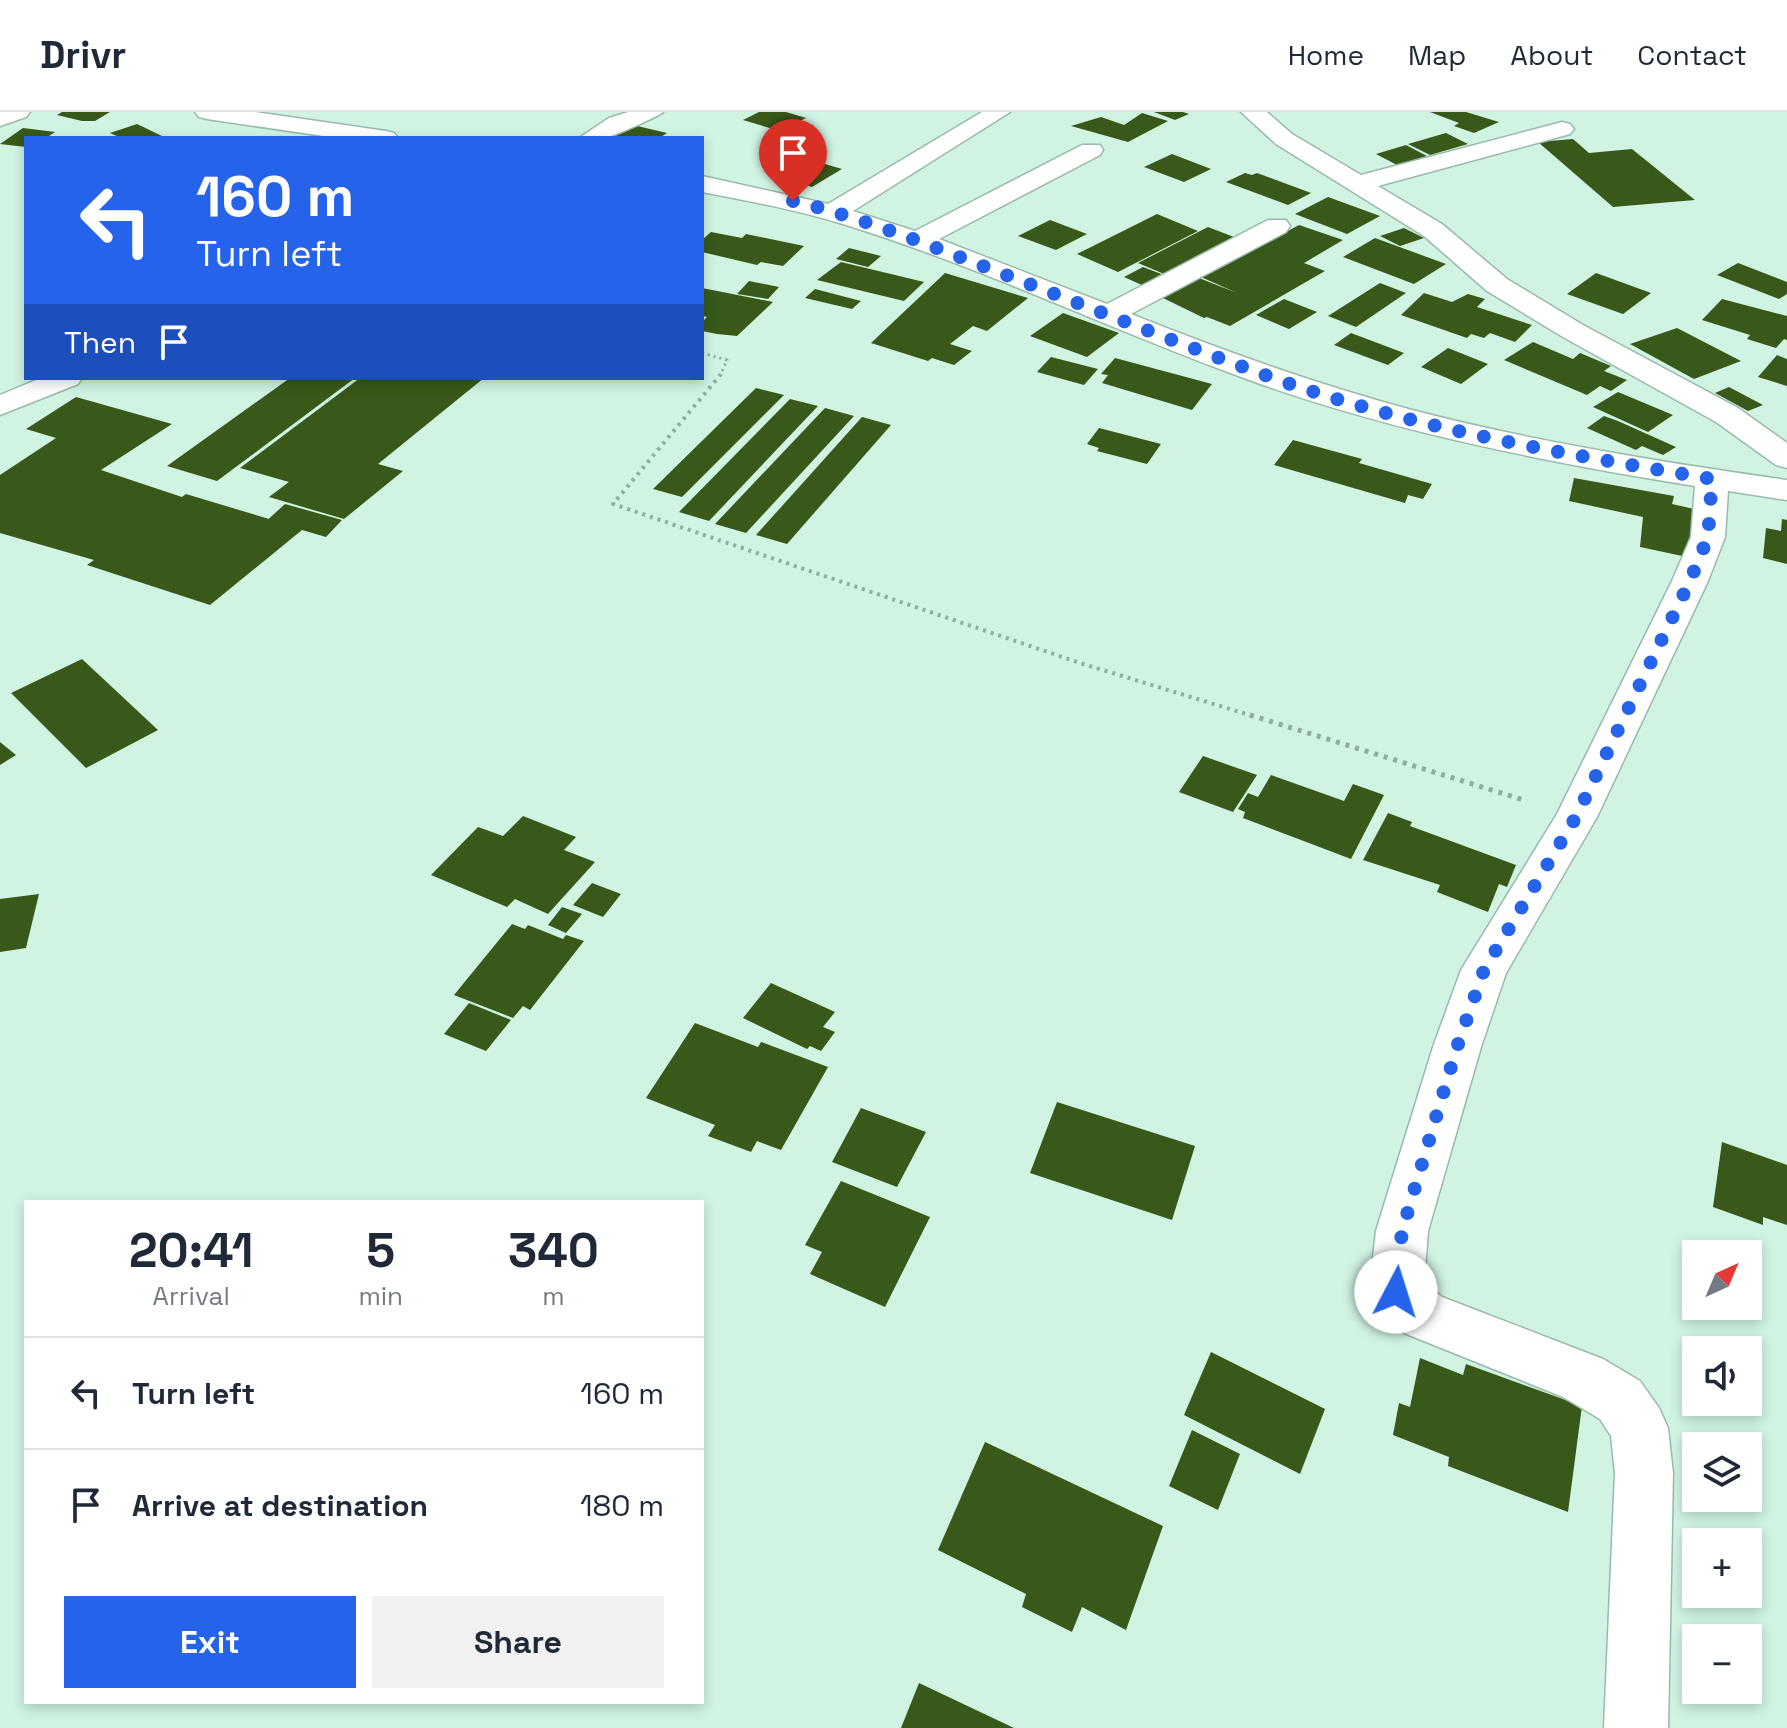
<!DOCTYPE html>
<html lang="en">
<head>
<meta charset="utf-8">
<style>
  body { margin:0; font-family:"Space Grotesk",sans-serif; background:#f2f2f3; color:#1f2937; height:100vh; display:flex; flex-direction:column; font-size:30px; white-space:nowrap }
  * { box-sizing:border-box; margin:0 }
  p { font-size:26px; color:#747a83 }
  .icon { flex:none; width:44px; height:44px; fill:none; stroke:currentColor; stroke-width:2; stroke-linecap:round; stroke-linejoin:round }
  .map { position:relative; flex:1; overflow:hidden }
  .details { position:absolute; left:24px; top:1088px; width:680px; height:504px; display:flex; flex-direction:column; background:#fff; border-radius:0px; box-shadow:0 4px 12px #0003 }
  .details>* { flex:none }
  .guide { position:absolute; left:24px; top:24px; width:680px; height:244px; border-radius:0px; box-shadow:0 4px 12px #0003; background:#2563eb; color:#fff; overflow:hidden }
  .needle { width:52px; rotate:44deg }
  .controls { position:absolute; left:1682px; top:1128px; display:grid; gap:16px }
  .controls a { display:grid; place-items:center; width:80px; height:80px; border-radius:0px; background:#fff; box-shadow:0 4px 12px #0003; font-size:40px }
  .pin { position:absolute; display:grid; place-items:center; width:68px; height:68px; color:#fff; margin:-82px -34px; border-radius:50% 50% 50% 0; rotate:-45deg; box-shadow:0 0 8px #0007 }
  .pin .icon { rotate:45deg }
  .me { position:absolute; width:88px; margin:-44px; rotate:5deg; stroke-linejoin:round; filter:drop-shadow(0 0 6px #0008) }
  .turn { display:flex; align-items:center; gap:28px; height:168px; padding:0 40px; font-size:36px }
  .turn .icon { width:104px; height:104px; stroke-width:2.5 }
  .turn b { display:block; font-size:56px; line-height:68px }
  .then { display:flex; align-items:center; height:76px; padding:0 40px; background:#0003; gap:16px; font-size:30px }
  .eta { display:flex; justify-content:space-evenly; align-items:center; height:136px; text-align:center }
  .eta b { font-size:48px; font-weight:700; line-height:56px }
  .button { display:flex; gap:16px; margin-top:auto; padding:16px 40px }
  .button a { flex:1; height:92px; border-radius:0px; background:#2563eb; color:#fff; font-size:32px; font-weight:700; line-height:92px; text-align:center }
  .button a+a { background:#f2f2f3; color:#1f2937 }
  ul { padding:0; list-style:none }
  li { display:flex; align-items:center; gap:24px; height:112px; padding:0 40px; border-top:2px solid #e0e1e3 }
  li div { flex:1 }
  li b { display:block; font-size:30px }
  li em { font-style:normal }
  header { display:flex; align-items:center; gap:48px; box-sizing:border-box; height:112px; padding:0 40px; background:#fff; border-bottom:2px solid #e0e1e3 }
  header strong { font-size:38px }
  nav { display:flex; gap:44px; margin-inline-start:auto; font-size:28px }
  .map>svg:first-child { display:block }
  .building { fill:#38591a }
  .lines { fill:none; stroke-linecap:round; stroke-linejoin:round }
  .minor-casing { stroke:#99baab; stroke-width:3 }
  .path-far2 { stroke:#91ad9f; stroke-width:3; stroke-dasharray:2 4; stroke-linecap:butt }
  .path-far1 { stroke:#91ad9f; stroke-width:4; stroke-dasharray:3 5; stroke-linecap:butt }
  .path { stroke:#91ad9f; stroke-width:5; stroke-dasharray:4 6; stroke-linecap:butt }
  .minor { fill:#fff; fill-rule:evenodd }
  .route { stroke:#2563eb; stroke-width:14; stroke-dasharray:0 25.2 }
</style>
</head>
<body>
<header>
<strong>Drivr</strong>
<nav><a>Home</a><a>Map</a><a>About</a><a>Contact</a></nav>
</header>
<div class="map">
<svg width="1787" height="1616" viewBox="0 0 1787 1616">
  <rect width="100%" height="100%" fill="#d0f3e2"/>
  <path class="building" d="M62,0h48l-15,9h-13l-25,-6z
    M759,0h27l20,6 -26,13 -37,-11z
    M1154,0h29l6,2 -14,6z
    M1430,0h36l33,10 -25,11 -20,-7 5,-3z
    M1142,1l26,8 -40,21 -57,-16 30,-9 23,8z
    M137,12l25,12 -41,2 -11,-5z
    M633,13l34,8 -8,5h-47z
    M23,16l32,4 -9,6h-20v9l-26,-3z
    M1446,21l22,11 -38,11 -22,-11z
    M1573,27l16,14 43,-4 63,51 -82,7 -75,-65z
    M1406,33l21,11 -30,9 -21,-11z
    M1172,42l39,15 -27,13 -40,-15z
    M798,44l44,13 -30,18 -45,-14z
    M1245,61l7,2 5,-2 54,20 -23,12 -62,-23z
    M1328,85l52,19 -33,18 -52,-20z
    M1157,102l41,17 -80,41 -41,-18z
    M1050,108l37,14 -31,16 -38,-14z
    M1299,113l44,15 -39,23 21,8 -95,55 -23,-9 -3,1 -41,-20 36,-20 38,15 -36,-16z
    M1208,115l31,12 -70,37 -31,-13z
    M1404,116l20,10 -24,8 -20,-10z
    M711,120l31,6 4,-4 58,12 -21,20 -22,-4 -4,3 -55,-13v-12z
    M1375,126l30,11 41,15 -32,20 -71,-27z
    M849,136l32,8 -13,11 -32,-8z
    M841,150l83,20 -20,19 -87,-21z
    M1738,151l49,19v12l-8,5 -62,-24z
    M1143,155l21,8 -20,11 -20,-9z
    M945,161l83,25 -41,33 -14,-5 -23,18 22,7 -18,14 -22,-7 -4,3 -57,-18z
    M1596,161l55,20 -28,21 -56,-20z
    M749,169l30,6 -11,12 -31,-5z
    M1380,171l26,10 -50,34 -28,-11z
    M702,176l71,14 -36,34 -20,-2 -15,-3v-9l5,-5 -5,-1z
    M815,177l46,12 -9,8 -47,-11z
    M1424,181l28,9 16,-8 17,5 -8,8 55,18 -17,17 -25,-9 -6,5 -13,-4 -4,4 -66,-23z
    M1284,187l33,13 -28,17 -33,-14z
    M1722,187l65,17v24l-3,-1 -8,9 -29,-9 3,-4 -48,-15z
    M1063,201l56,20 -32,24 -57,-21z
    M1677,216l64,33 -47,18 -64,-35z
    M1351,221l53,20 -16,12 -54,-20z
    M1533,230l40,17 7,-6 31,13 -7,5 23,9 -16,11 -11,-5 -13,9 -83,-35z
    M1448,236l40,16 -27,20 -40,-17z
    M1777,243l10,4v27l-29,-9z
    M1051,245l47,12 -14,16 -47,-13z
    M1115,246l97,26 -20,26 -90,-27 6,-8 -7,-1z
    M290,266h65l-138,103 -50,-15z
    M360,266h124l-106,86 25,7 -59,48 -75,-22 20,-15 -49,-14z
    M1729,275l34,18 -15,6 -33,-18z
    M756,276l28,7 -102,102 -29,-8z
    M1618,280l55,23 -25,17 -55,-25z
    M76,285l96,27 -71,46 81,27 4,-3 83,25 -7,6 23,-21 57,16 -16,17 -24,-7 -92,75 -123,-40 7,-5 -94,-27v-58l56,-37 -30,-9z
    M790,287l28,7 -109,115 -30,-9z
    M825,296l29,8 -108,117 -31,-9z
    M1604,304l14,5 58,26 -13,8 -21,-9 -6,4 -49,-22z
    M862,305l29,8 -104,119 -31,-9z
    M1099,316l62,16 -14,20 -50,-13 2,-3 -12,-4z
    M1293,328l69,19 -3,4 73,21 -9,15 -15,-4 -3,8 -131,-38z
    M1574,366l100,18 -2,8 22,5 -7,48 -47,-10 3,-30 -74,-16z
    M1782,407l5,1v44l-24,-6 3,-30 15,3z
    M82,547l76,71 -72,38 -75,-75z
    M0,630l16,13 -16,10z
    M1203,644l54,19 -24,37 -54,-20z
    M1271,663l73,26 9,-17 31,11 -33,64 -108,-41 2,-6 -7,-3 10,-16 10,4z
    M1388,701l24,9 -2,4 106,39 -9,22 -8,-3 -11,28 -51,-20 3,-7 -77,-25z
    M523,704l53,21 -12,13 31,12 -47,52 -33,-15 -8,8 -76,-32 47,-48 25,9z
    M592,771l29,11 -18,23 -30,-12z
    M39,782l-13,54 -26,4v-53z
    M562,795l20,7 -16,19 -18,-8z
    M512,812l13,5 3,-4 35,14 3,-4 18,6 -54,69 -7,-4 -10,12 -59,-23z
    M771,871l64,29 -12,15 12,5 -14,19 -11,-5 -3,3 -64,-31z
    M469,891l42,17 -25,31 -42,-17z
    M695,911l63,24 3,-5 67,25 -47,83 -24,-9 -6,11 -43,-16 7,-11 -69,-27z
    M1057,990l138,44 -23,74 -142,-47z
    M861,996l65,24 -29,55 -65,-25z
    M1722,1030l65,23v60l-24,-8v8l-50,-18z
    M841,1069l89,36 -45,90 -75,-33 12,-22 -17,-7z
    M1211,1240l114,57 -25,65 -116,-59z
    M1420,1246l43,17 3,-11 116,42 -14,106 -120,-46 1,-9 -56,-22 6,-32 11,4z
    M1192,1318l48,24 -22,56 -49,-24z
    M985,1330l178,84 -37,104 -44,-23 -10,25 -50,-25 4,-13 -88,-44z
    M919,1571l95,45h-113z"/>
  <g class="lines">
    <defs>
      <path id="minor" d="M0,0h30l-4,5 -26,9z
        M195,0h60l131,19 8,2 4,5h-61l-130,-19 -8,-2z
        M628,0h35c-3,4 -52,25 -58,26 -8,1 -18,0 -26,0l30,-20z
        M982,0h28l-157,99 62,20 167,-86h18l3,5 -3,5 -161,84 168,65 161,-84h18l4,6 -4,6 -155,82c92,37 185,70 281,96 123,32 249,52 375,70v20l-59,-9 -3,46 -17,44 -111,236 -91,156 -25,74 -53,184 -4,51 18,15 161,62 37,22 19,27 9,20 5,45 -5,255h-64l11,-255 -4,-37 -11,-17 -37,-22 -159,-64 -27,-24 -8,-17 7,-61 57,-184 28,-77 96,-156 115,-233 19,-44 4,-51c-144,-23 -290,-52 -429,-100 -142,-50 -278,-117 -423,-162 -46,-14 -93,-23 -141,-32v-16l126,28z
        M1241,0h26l25,22 69,41 201,-53 8,2 4,5 -4,5 -192,52 64,38 65,55 76,46 155,83 49,35v25l-11,-3 -60,-43 -153,-85 -76,-46 -63,-55 -148,-92z
        M41,266h41l-4,6 -78,31v-20z"/>
    </defs>
    <use href="#minor" class="minor-casing"/>
    <path class="path-far2" d="M702,241l25,7 -7,16"/>
    <path class="path-far1" d="M721,262l-108,130 467,159 176,54"/>
    <path class="path" d="M1250,603l277,86"/>
    <use href="#minor" class="minor"/>
  </g>
  <g class="lines">
    <path class="route" d="M793,89c67,16 130,42 195,67 96,37 191,76 288,111 140,50 290,75 436,100l-4,58 -18,44 -114,236 -92,153 -27,77 -55,184 -6,61"/>
  </g>
</svg>
<div class="controls">
<a><svg class="needle" viewBox="-14 -14 28 28"><path d="M0-13l5 13h-10z" fill="#e53935"/><path d="M0 13l5-13h-10z" fill="#747a83"/></svg></a>
<a><svg class="icon" aria-label="sound" viewBox="0 0 24 24"><path d="M4 9h4l5-4v14l-5-4H4zM17 9q2 3 0 6"/></svg></a>
<a><svg class="icon" aria-label="layers" viewBox="0 0 24 24"><path d="M12 4l9 5-9 5-9-5zM3 14l9 5 9-5"/></svg></a>
<a>+</a>
<a>−</a>
</div>
<div class="pin" style="left:793px;top:89px;background:#d93025"><svg class="icon" aria-label="arrive" viewBox="0 0 24 24"><path d="M6 21V4h12l-3 4 3 4H6"/></svg></div>
<svg class="me" style="left:1396px;top:1180px" viewBox="-20 -20 40 40"><circle r="19" fill="#fff"/><path d="M0-13L10 11 0 6-10 11z" fill="#2563eb"/></svg>
<div class="guide">
<div class="turn"><svg class="icon" aria-label="left" viewBox="0 0 24 24"><path d="M17 20v-9H6M10 6l-5 5 5 5"/></svg><div><b>160 m</b>Turn left</div></div>
<div class="then">Then<svg class="icon" aria-label="arrive" viewBox="0 0 24 24"><path d="M6 21V4h12l-3 4 3 4H6"/></svg></div>
</div>
<section class="details">
<div class="eta">
<div><b>20:41</b><p>Arrival</p></div>
<div><b>5</b><p>min</p></div>
<div><b>340</b><p>m</p></div>
</div>
<ul>
<li><svg class="icon" aria-label="left" viewBox="0 0 24 24"><path d="M17 20v-9H6M10 6l-5 5 5 5"/></svg><div><b>Turn left</b></div><em>160 m</em></li>
<li><svg class="icon" aria-label="arrive" viewBox="0 0 24 24"><path d="M6 21V4h12l-3 4 3 4H6"/></svg><div><b>Arrive at destination</b></div><em>180 m</em></li>
</ul>
<div class="button"><a>Exit</a><a>Share</a></div>
</section>
</div>
</body>
</html>
